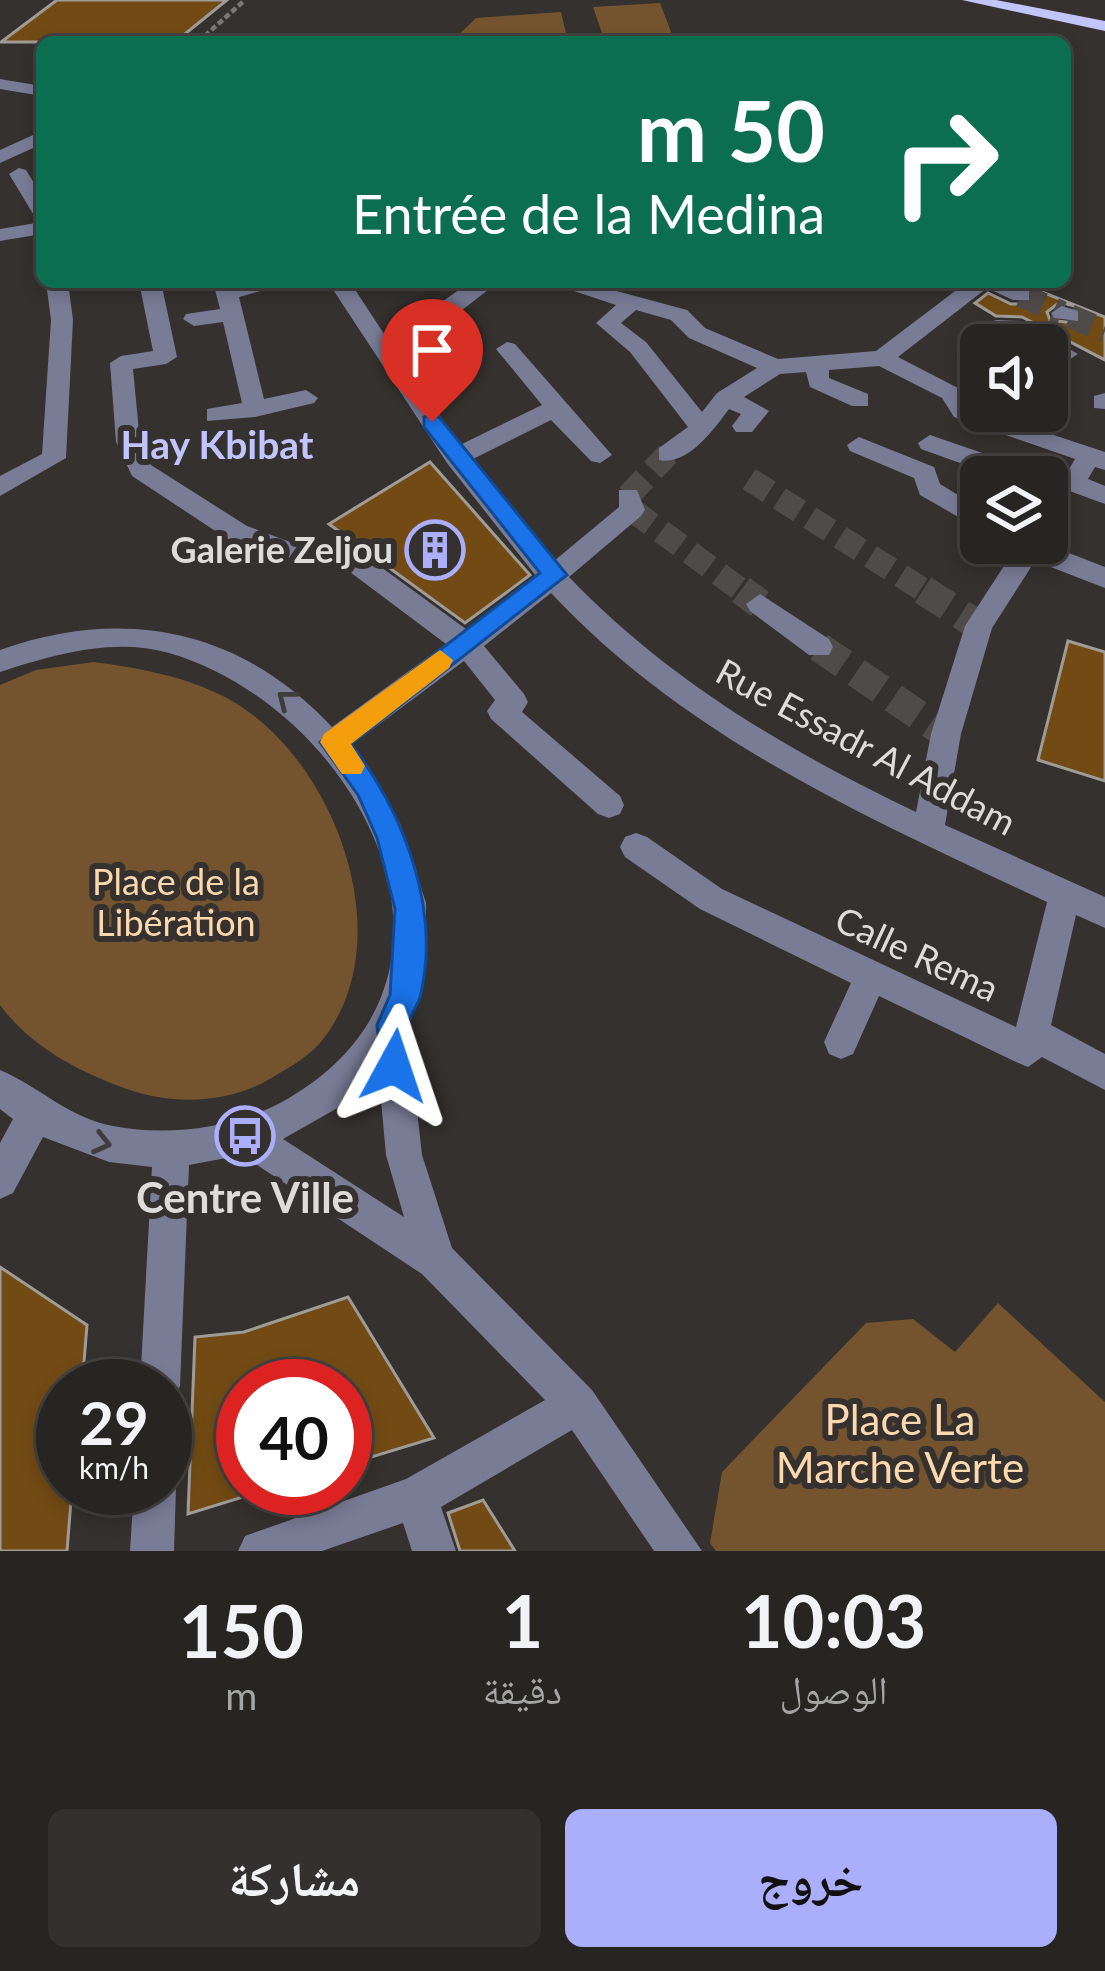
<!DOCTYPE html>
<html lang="ar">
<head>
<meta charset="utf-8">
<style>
  body { margin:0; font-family:Lato,"Noto Naskh Arabic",sans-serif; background:#33312f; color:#f1f3f6; direction:rtl; height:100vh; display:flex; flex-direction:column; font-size:45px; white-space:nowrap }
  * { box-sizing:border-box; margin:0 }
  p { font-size:39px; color:#a4a5a5 }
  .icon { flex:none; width:66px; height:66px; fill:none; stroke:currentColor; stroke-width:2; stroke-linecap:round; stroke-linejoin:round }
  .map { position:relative; height:1551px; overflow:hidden; direction:ltr }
  .side { display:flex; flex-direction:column; background:#272522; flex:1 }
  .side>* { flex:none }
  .banner { position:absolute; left:36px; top:36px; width:1035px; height:252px; border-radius:18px; box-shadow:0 6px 18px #0003,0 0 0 3px #434240; direction:rtl; background:#0b6e4f; color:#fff; overflow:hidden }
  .controls { position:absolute; left:960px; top:324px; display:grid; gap:24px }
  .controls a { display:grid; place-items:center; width:108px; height:108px; border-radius:18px; background:#272522; box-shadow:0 6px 18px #0003,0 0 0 3px #434240; font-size:60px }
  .speed { position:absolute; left:36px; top:1359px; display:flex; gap:24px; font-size:60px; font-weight:700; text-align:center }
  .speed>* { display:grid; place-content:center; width:156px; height:156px; border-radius:50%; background:#272522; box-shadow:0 6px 18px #0003,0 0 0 3px #434240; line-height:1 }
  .speed small { font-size:30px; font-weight:400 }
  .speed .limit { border:18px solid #d22; background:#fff; color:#111 }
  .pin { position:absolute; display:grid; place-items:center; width:102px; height:102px; color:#fff; margin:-123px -51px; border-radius:50% 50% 50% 0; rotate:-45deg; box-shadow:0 0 12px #0007 }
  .pin .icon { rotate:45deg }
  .me { position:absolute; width:132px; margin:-66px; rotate:5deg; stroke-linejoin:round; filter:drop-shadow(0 0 9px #0008) }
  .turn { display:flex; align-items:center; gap:42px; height:252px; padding:0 48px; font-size:54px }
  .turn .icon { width:156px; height:156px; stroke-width:2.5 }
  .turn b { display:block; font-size:84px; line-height:102px }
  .eta { display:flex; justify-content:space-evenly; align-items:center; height:204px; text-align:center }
  .eta b { font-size:72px; font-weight:700; line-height:84px }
  .primary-button { display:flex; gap:24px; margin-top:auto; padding:24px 48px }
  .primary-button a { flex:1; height:138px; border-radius:18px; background:#abaffb; color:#111; font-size:48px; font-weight:700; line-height:138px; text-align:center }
  .primary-button a+a { background:#33312f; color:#f1f3f6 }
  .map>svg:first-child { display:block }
  .green { fill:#73542e }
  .building { fill:#724b14; stroke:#9f9c98; stroke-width:3; fill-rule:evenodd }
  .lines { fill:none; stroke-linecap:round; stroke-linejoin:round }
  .minor-tunnel-far1 { stroke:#4e4b48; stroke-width:24; stroke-dasharray:24 12; stroke-linecap:butt }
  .minor-tunnel { stroke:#4e4b48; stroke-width:30; stroke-dasharray:30 15; stroke-linecap:butt }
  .path { stroke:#7a7774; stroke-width:4.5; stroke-dasharray:6 3; stroke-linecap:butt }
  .minor { fill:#797c95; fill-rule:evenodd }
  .major { fill:#c1c5fa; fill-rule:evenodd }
  .oneway { stroke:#3e3c3d }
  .route { fill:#1a73e8; stroke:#114b97; stroke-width:3 }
  .slow { fill:#f59e0b }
  .labels { text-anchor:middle; stroke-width:12; stroke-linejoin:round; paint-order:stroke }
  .poi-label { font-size:36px; font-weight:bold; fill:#dedcda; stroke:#34312e; text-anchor:end }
  .street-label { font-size:36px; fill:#dedcda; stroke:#34312e }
  .park-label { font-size:36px; fill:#fdd8ad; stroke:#34312e }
  .neighbourhood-label { font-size:39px; font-weight:bold; fill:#c1c5ff; stroke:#34312e }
  .near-poi-label { font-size:42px; font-weight:bold; fill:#dedcda; stroke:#34312e }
  .near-park-label { font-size:42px; fill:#fdd8ad; stroke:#34312e }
</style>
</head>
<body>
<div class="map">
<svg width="1105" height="1551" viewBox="0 0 1105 1551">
  <rect width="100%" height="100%" fill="#34312e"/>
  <path class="green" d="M660,3l15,39h-70l-12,-35z
    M561,12l7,30h-117l25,-24z
    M94,662c45,6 90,14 131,35 109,57 180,244 95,346 -14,16 -34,26 -52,37 -42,24 -96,25 -141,9 -48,-17 -96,-42 -127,-84v-320l36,-15z
    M998,1303l107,99v149h-389l-6,-8 12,-71 144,-149 47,-4 42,33z"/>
  <path class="building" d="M57,0h170l-52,42h-174z
    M1032,288l73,29v43l-83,-43 -26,-1 -21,-13 13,-10 23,11h18zM1060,302l22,6 -1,16 -31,-4 -3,-8z
    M430,462l100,113 -65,48 -136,-99z
    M1068,641l37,11v129l-67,-21z
    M0,1267l87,58 -5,61h-19v102h9l-5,63h-67z
    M348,1297l86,141 -89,27v-79h-102v111l-55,17 7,-177 49,-5z
    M483,1500l32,51h-55l-12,-38z"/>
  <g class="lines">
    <path class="minor-tunnel-far1" d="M1021,295l41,18
      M1070,316l35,15
      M749,479l179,114
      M628,496l40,-42
      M632,510l113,83"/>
    <path class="minor-tunnel" d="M741,590l19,14
      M923,590l56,36
      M819,647l127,87"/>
    <path class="path" d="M198,42l47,-42"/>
    <path class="minor" d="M0,79l42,7v10l-42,-7z
      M42,131v13l-42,19v-13z
      M19,168l7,2 16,26v23l-7,-2 -26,-43z
      M42,222v12l-42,7v-12z
      M46,282h22l5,38 -7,138 -66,38v-20l42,-22 9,-134z
      M139,282h22l16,75 -11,7 -33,5 7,73 11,23 96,61 51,19 50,-2 118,86 70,-53 -89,-113 -119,-181h22l38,58 82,-58h19l-1,8 -66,51 -25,12 63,92 82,-40 -46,-56 11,-7 8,2 97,111 -12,8 -9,-2 -40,-41 -80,40 83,101 65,-54v-17h18l8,20 -4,6 -72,61c100,104 219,174 347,235l15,-78 34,-108 48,-74 -9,-9h39l62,24v21l-70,-27 -43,67 -31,106 -16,91 160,72v31l-29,-13 -25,110 54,29v36l-63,-33 -14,10 -12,-5 -137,-66 -26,58 -12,5 -12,-5 -5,-12 27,-59 -151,-74 -75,-52 -5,-10 5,-10 11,-4 11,4 75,52 294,138 31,-125c-179,-84 -358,-162 -496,-309l-67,53 40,48 4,8 -6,10 98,84 4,9 -4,9 -11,4 -11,-4 -107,-95 -4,-8 8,-11 -31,-39 -114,85 50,77 26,80v69l-19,48 15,135 30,93 140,142 110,161h-48l-82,-121 -131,77 15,44h-44l-9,-28 -81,28h-84l7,-15 161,-57 139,-79 -123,-126 -180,-119 -53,10 -9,221 -6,14 -9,4v-18h-25l12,-219 -43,-5 -66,-25 -30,56 -13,6v-56l13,-24 -13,-10v-39c40,17 69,48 113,56 58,11 125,2 176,-28 211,-124 68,-390 -120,-445 -56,-16 -116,2 -169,19v-22c124,-44 241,-21 332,77l114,-83 -112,-84 -37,5 -68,-25 -97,-64 -16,-34 -6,-79 11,-7 32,-5zM378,1067l8,88 18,62 -121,-78 58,-33z
      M213,282h79l-53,15 25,102 42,-9 12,8 -4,5 -59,14 -48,4v-12l35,-6 -19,-81 -29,4 -11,-7 3,-5 34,-5z
      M547,282h36l104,28 18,18 73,31 98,-8 91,-69h43l19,8v10h-16l-26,-12 -89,69 60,31 23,23 124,41v18l-10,-3 -7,12 17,7v18l-41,-15 -3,-6 14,-24 -121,-42 -12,-19 -63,-32 -50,4v8l39,16v12h-16l-42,-19 -4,-15 -26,2 -36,23 25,14 -17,21h-16l-4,-6 9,-12 -12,-5c-15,20 -41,57 -70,51v-12l29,-21 -58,-75 -34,-29 20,-18zM636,310l35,10 18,18 68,30 -40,25 -15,19 -56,-70 -25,-19z
      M1062,306l16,5v10l-24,-3 -3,-5z
      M997,320l23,1 58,33 -11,7 -20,-8v-8l-58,-13v-10z
      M1105,393v16l-11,-1v-12z
      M930,435l87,30 3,6 -3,6h-18l-78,-28 -3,-6z
      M859,437l75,30 6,17 41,25v21l-61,-35 -6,-17 -64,-27 -3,-6z
      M760,594l69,45 4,8 -4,8h-20l-59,-44 -4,-7z
      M165,1471l11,17 -2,63h-44l4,-63h31z"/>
    <path class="major" d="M962,0h34l109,21v10z"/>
  </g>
  <defs><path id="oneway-chevron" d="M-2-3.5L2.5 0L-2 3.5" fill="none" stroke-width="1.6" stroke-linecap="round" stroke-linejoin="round" transform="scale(3)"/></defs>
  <g class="oneway">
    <use href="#oneway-chevron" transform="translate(286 699) rotate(-142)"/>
    <use href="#oneway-chevron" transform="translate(102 1143) rotate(14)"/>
  </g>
  <path class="route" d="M432,414l7,3 128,158 -216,169c52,68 91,165 69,253 -3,9 -9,17 -11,26 -4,18 4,36 -3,54l-12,5 -11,-5 -6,-52 13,-30 5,-86 -18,-71 -19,-43 -38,-53 220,-169 -116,-146v-10z"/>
  <path class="slow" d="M440,650l13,10 -4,8 -98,76 14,22 -4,8h-19l-22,-32 4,-8z"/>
  <defs>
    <symbol id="building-ring" viewBox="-11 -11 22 22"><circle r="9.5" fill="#34312e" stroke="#abaffb" stroke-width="1.5"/><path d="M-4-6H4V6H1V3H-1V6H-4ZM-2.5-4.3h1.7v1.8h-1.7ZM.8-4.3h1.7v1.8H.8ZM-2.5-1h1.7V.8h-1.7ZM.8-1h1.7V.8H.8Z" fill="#abaffb"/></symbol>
    <symbol id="bus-ring" viewBox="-11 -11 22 22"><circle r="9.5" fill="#34312e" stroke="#abaffb" stroke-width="1.5"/><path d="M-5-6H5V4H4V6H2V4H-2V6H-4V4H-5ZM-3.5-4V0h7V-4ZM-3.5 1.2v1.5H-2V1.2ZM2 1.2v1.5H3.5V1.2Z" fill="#abaffb"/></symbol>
  </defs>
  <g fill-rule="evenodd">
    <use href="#building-ring" x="402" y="517" width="66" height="66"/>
    <use href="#bus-ring" x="212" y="1103" width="66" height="66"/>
  </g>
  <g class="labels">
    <g class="poi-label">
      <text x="393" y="563">Galerie Zeljou</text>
    </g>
    <g class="street-label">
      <text transform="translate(866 747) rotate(28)" y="13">Rue Essadr Al Addam</text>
      <text transform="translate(917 954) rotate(25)" y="13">Calle Rema</text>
    </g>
    <g class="park-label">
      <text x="176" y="895">Place de la<tspan x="176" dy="41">Libération</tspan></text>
    </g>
    <g class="neighbourhood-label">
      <text x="217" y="459">Hay Kbibat</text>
    </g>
    <g class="near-poi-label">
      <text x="245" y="1213">Centre Ville</text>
    </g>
    <g class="near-park-label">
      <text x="900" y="1435">Place La<tspan x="900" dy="48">Marche Verte</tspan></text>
    </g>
  </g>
</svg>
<div class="controls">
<a><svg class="icon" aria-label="sound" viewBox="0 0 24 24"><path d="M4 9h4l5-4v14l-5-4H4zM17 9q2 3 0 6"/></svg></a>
<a><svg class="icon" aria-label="layers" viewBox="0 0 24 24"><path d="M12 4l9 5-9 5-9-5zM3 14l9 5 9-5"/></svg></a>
</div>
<div class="speed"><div>29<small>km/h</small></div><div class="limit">40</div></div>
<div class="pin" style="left:432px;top:422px;background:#d93025"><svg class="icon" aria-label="arrive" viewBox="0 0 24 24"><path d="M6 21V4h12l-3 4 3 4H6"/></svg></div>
<svg class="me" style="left:394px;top:1066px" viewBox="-20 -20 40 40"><path d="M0-17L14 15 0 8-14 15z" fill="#1a73e8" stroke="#fff" stroke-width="4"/></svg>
<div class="banner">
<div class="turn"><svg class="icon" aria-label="right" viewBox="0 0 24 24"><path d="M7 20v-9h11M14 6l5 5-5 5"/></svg><div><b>50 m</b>Entrée de la Medina</div></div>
</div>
</div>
<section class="side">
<div class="eta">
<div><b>10:03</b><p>الوصول</p></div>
<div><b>1</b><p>دقيقة</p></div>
<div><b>150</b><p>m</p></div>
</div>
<div class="primary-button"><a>خروج</a><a>مشاركة</a></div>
</section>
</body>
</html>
